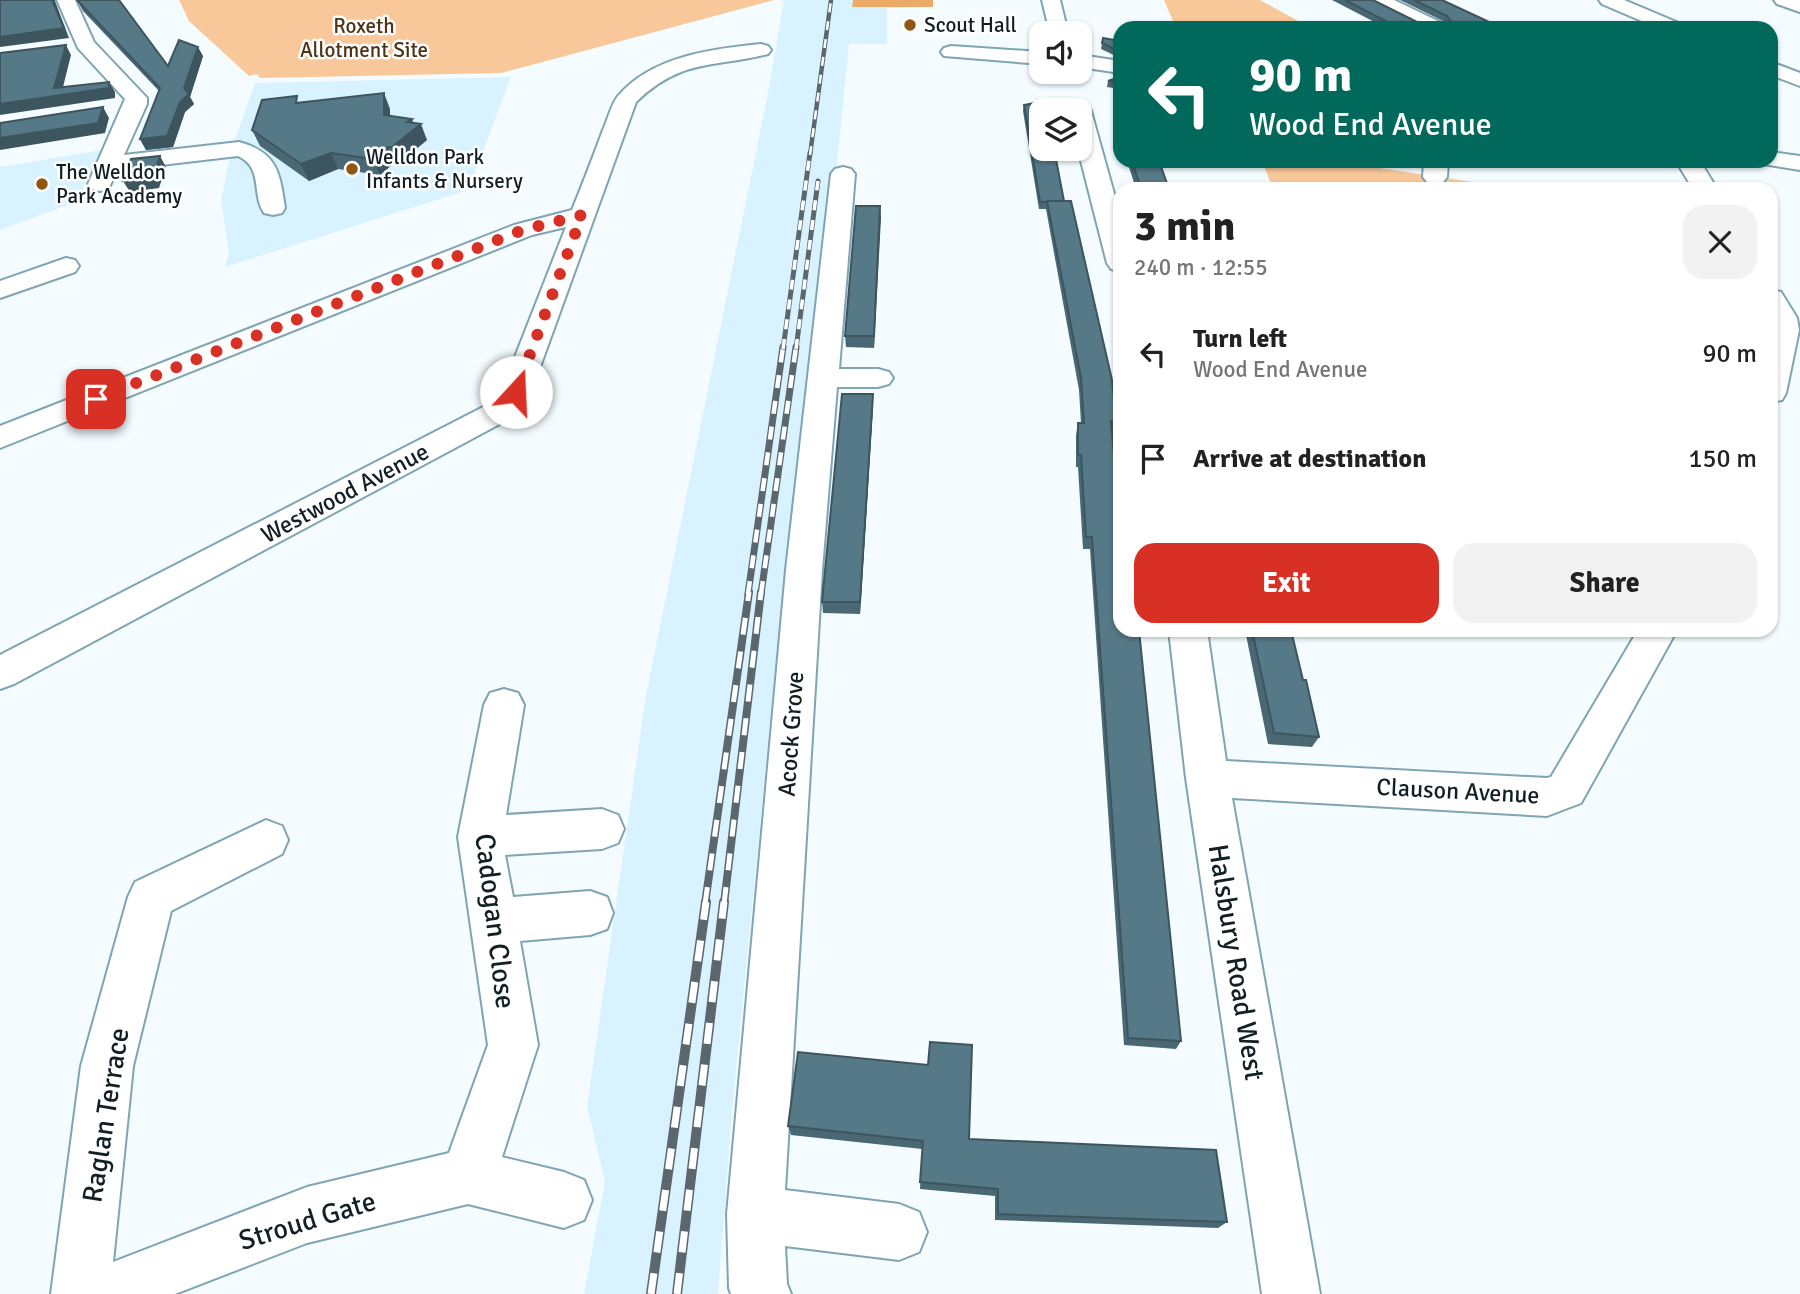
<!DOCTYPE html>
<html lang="en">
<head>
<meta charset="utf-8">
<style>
  body { margin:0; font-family:Signika,sans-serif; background:#f2f2f2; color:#222; height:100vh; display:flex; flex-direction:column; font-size:26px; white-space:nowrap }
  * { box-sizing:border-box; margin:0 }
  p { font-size:23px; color:#767676 }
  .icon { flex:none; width:38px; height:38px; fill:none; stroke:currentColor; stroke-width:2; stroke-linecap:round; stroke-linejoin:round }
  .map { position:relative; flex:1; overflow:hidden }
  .sheet { position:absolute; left:1113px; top:182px; width:665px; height:455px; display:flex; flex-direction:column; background:#fff; border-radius:21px; box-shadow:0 2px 5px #0004 }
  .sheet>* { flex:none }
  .top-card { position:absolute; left:1113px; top:21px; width:665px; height:147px; border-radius:21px; box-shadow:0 2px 5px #0004; background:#00695c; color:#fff; overflow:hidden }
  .tools { position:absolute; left:1029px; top:21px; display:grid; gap:14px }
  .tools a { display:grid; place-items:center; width:63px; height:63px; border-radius:14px; background:#fff; box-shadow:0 2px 5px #0004; font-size:35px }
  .pin { position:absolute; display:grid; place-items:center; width:60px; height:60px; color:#fff; margin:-30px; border-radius:14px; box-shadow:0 4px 10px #0006 }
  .me { position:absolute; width:77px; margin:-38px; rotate:20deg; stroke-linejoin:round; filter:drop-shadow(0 0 5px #0008) }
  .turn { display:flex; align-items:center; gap:24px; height:147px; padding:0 21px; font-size:32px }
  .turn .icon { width:91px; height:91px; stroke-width:2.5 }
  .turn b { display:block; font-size:49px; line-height:60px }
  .round { display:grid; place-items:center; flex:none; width:74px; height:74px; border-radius:21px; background:#f2f2f2 }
  .summary { display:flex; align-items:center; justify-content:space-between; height:119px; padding:0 21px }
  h1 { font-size:42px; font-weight:800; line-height:52px }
  .cta { display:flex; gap:14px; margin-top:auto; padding:14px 21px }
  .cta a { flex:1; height:80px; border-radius:21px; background:#d93025; color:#fff; font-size:28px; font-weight:800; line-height:80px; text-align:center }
  .cta a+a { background:#f2f2f2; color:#222 }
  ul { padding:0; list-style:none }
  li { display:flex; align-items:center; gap:21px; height:105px; padding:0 21px }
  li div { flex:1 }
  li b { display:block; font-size:26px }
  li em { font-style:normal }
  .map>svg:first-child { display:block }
  .built { fill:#d8f3ff }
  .green { fill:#f9c89a }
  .forest { fill:#ecaa67 }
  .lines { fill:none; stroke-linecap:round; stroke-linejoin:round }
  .minor-casing { stroke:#7fa4b2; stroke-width:4 }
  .minor { fill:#fff; fill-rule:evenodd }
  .rail-far4-casing { stroke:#5b676c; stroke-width:4.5 }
  .rail-far3-casing { stroke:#5b676c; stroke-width:5 }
  .rail-far2-casing { stroke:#5b676c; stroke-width:7 }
  .rail-far1-casing { stroke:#5b676c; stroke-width:8 }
  .rail-casing { stroke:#5b676c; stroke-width:10 }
  .rail-far4 { stroke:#fff; stroke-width:2.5; stroke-dasharray:9; stroke-linecap:butt }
  .rail-far3 { stroke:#fff; stroke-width:3.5; stroke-dasharray:10; stroke-linecap:butt }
  .rail-far2 { stroke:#fff; stroke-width:4.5; stroke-dasharray:13; stroke-linecap:butt }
  .rail-far1 { stroke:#fff; stroke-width:5; stroke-dasharray:17; stroke-linecap:butt }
  .rail { stroke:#fff; stroke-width:7; stroke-dasharray:21; stroke-linecap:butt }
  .wall { fill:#4a6874 }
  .shaded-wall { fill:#3c555e }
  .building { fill:#567987; stroke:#3c555e; stroke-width:2 }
  .route { stroke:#d93025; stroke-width:12; stroke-dasharray:0 21.6 }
  .poi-dot { fill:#8f5710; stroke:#fff; stroke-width:2.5 }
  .labels { text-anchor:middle; stroke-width:5; stroke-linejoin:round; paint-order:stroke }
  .far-poi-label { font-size:21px; fill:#122026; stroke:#fff; text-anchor:start }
  .far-park-label { font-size:21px; fill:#4e3316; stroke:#fff }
  .street-label { font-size:24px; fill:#122026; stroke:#fff }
  .near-street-label { font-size:28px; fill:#122026; stroke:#fff }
</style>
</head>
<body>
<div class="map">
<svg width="1800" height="1294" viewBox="0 0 1800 1294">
  <rect width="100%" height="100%" fill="#f4fcff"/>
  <path class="built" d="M784,0h149v7l-46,1v36h-38l-12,120 -15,86 -35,299 -55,562 -14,183h-134l21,-113 -18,-74 59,-412 123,-607z
    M511,77l-43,113 -243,77 4,-14 -8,-52 11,-53 23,-65z
    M102,150l-26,52 -76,28v-63z"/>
  <path class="green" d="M179,0h595l-273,73 -241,5 -3,-4 -8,2 -60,-55z
    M1164,0h96l51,28 -136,-2z
    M1262,161h70l188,28h-247z"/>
  <path class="forest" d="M853,0h80v7h-81z"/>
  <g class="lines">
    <defs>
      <path id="minor" d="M57,0h18l19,42 53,56v6l-23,51 115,-13c38,10 41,31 46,66l-3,5 -9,2 -9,-2c-13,-19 0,-45 -26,-57l-120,14 -10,19 -8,2 -8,-2 -4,-5 37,-85 -47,-51z
        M1042,0h18l8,33h-18z
        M1370,0h24l50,24 3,4h-25l-49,-24z
        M1599,0h25l57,24 3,4h-26l-56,-24z
        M1774,0h26v12l-23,-8z
        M761,44l7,2 3,4 -3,4c-55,14 -86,4 -132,48l-105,290 -18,25 -499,267 -14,5v-34l491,-252 11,-13 64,-163 -34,8 -532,213v-22l514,-201 58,-15c11,-27 21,-53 31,-80 5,-11 8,-25 15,-34 34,-40 94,-47 143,-52z
        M951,46l90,6v12l-97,-8 -3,-4 3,-4z
        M1080,55l40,6v12l-40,-6z
        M1771,62l29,11v13l-29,-11z
        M1080,104l8,2 3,5 29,104v56l-9,-2 -4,-6 -29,-114 2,-39h-10z
        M1771,152l29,4v14l-37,-6 -2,-3h10z
        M1424,161h24l-1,16 -4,5h-16l-4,-5z
        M1676,161h24l17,28h-24z
        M843,167l8,2 4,5 -16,195h39l11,3 4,6 -4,6 -11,3h-41l-15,183 -37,620 114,14 20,8 8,20 -8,20 -20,8 -114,-14 2,38 4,10h-60l-2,-6 -2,-74 59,-644 45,-396 4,-5z
        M66,258l9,2 4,6 -4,6 -75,26v-17z
        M1771,290l10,2 16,26 2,12 -13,63 -4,7 -11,2z
        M1169,630h38l19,131 321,17 4,-1 87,-147h39l-96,173 -34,13 -315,-18 88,496h-58l-76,-516z
        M504,689l14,4 6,12 -18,110 96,-6 16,6 6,14 -6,14 -16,6 -97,6 8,42 77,-6 17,6 6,16 -6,16 -17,6 -70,6 18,104 -36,112 62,15 20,8 8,20 -8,20 -20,8 -96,-24 -161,39 -132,51h-124l30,-228 47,-169 7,-15 131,-62 16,6 6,14 -6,14 -111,57 -38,155 -20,196 194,-75 142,-34 39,-108 -30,-208 26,-132 6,-12z"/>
    </defs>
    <use href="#minor" class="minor-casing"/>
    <use href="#minor" class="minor"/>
    <defs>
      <path id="rail-far4" d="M810,155l21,-155"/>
      <path id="rail-far3" d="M783,349l27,-196
        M796,349l22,-168"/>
      <path id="rail-far2" d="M748,594l35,-247
        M761,594l35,-247"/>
      <path id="rail-far1" d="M705,904l44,-312
        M724,904l37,-312"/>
      <path id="rail" d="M651,1294l55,-392
        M677,1294l47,-392"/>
    </defs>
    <use href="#rail-far4" class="rail-far4-casing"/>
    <use href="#rail-far3" class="rail-far3-casing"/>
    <use href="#rail-far2" class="rail-far2-casing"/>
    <use href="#rail-far1" class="rail-far1-casing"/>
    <use href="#rail" class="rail-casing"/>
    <use href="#rail-far4" class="rail-far4"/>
    <use href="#rail-far3" class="rail-far3"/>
    <use href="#rail-far2" class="rail-far2"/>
    <use href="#rail-far1" class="rail-far1"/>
    <use href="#rail" class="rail"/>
  </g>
  <path class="wall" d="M77,0l91,66 35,-10 -13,41 4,7 -9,8 -12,35 -27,3 -6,-11 19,-48 -76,-80z
    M1332,0h41l50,25h24l-2,-3 -45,-22h42l60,28h-116z
    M1120,41v17l-19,-9 1,-6z
    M1120,77v12l-13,-2 1,-6z
    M300,102l90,7v7l23,7 14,17 -29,24 -4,-1 -14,12 -42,-6 -29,12 -49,-35 -8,-16z
    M1024,105l40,96 52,220 -2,12h-2l8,197 61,411 -5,8 -52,-4 -34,-496h-7l-5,-82h-2v-32l2,-12h3l-2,-33 -33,-181h-7l-16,-98z
    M1127,161h32l10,28h-33z
    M880,206l-6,142 -28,-1 -1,-11z
    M873,394v12l-13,208 -37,-1 -1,-11z
    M1245,630h46l12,50 16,57 -7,10 -44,-3z
    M788,1126l181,13 258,83 -9,6 -223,-8v-24l-75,-7 2,-40 -131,-14z"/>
  <path class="shaded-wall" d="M52,0h3v1l14,37 -69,9v-10z
    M66,45l5,10 -10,40 48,-13 6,10v6l-115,17v-11l54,-16z
    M198,47l5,9 -13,41 4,7 -9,8 -12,35 -27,3 -6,-11 44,-51z
    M384,93l6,16v22l-6,-16z
    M103,107l6,11 -4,15 -105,17v-12z
    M412,119l3,9 6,-4 6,16 -29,24 -6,-17 15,-25z
    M388,147l6,16 -14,12 -7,-16z
    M331,153l7,16 -29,12 -8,-17z
    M160,156l6,11 -7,21 -29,4 -7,-11z
    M880,206l1,12 -7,130v-12z
    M873,394v12l-13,208v-12z"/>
  <path class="building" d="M0,0h52l12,28 -64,9z
    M77,0h42l49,66 11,-26 19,7 -14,41 5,6 -9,8 -13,34 -27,3 20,-51z
    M1345,0h28l50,25h26l3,-2 -5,-7 -33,-16h28l60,28h-103z
    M1103,38l17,3v11l-18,-9z
    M66,45l-12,43 55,-6v6l-109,16v-51z
    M1120,77v5l-12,-1z
    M384,93v22l28,4 -5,3 14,2 -29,23h-4l-15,12 -42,-6 -30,11 -49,-34 10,-30 35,-4 -1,7z
    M1045,101l2,9h-6v39h13l10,52h-17v1h-7l-16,-97z
    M103,107l-5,16 -98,15v-15z
    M160,156l-7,21 -30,4 8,-22z
    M1132,161h27l10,28h-28z
    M1047,201h24l41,179 4,41h-5l9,102v107h19l42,411 -53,-3 -36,-501h-6l-5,-82h-3v-32h6l-3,-45z
    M856,206h24l-6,130h-29z
    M842,394h31l-13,208h-38z
    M1252,630h39l12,50h3l13,57 -45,-4z
    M930,1042l42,3 -3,94 247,11 11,72 -229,-8v-25l-78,-7 3,-41 -135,-15 10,-74 130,13z"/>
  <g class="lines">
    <path class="route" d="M96,399l427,-169 59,-15 -66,177"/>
  </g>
  <g class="poi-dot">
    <circle cx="910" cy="25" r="7"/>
    <circle cx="352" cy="169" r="7"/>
    <circle cx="42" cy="184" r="7"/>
  </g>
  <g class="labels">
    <g class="far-poi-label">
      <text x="924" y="32">Scout Hall</text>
      <text x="366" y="164">Welldon Park<tspan x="366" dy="24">Infants &amp; Nursery</tspan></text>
      <text x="56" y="179">The Welldon<tspan x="56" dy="24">Park Academy</tspan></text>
    </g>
    <g class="far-park-label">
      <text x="364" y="33">Roxeth<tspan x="364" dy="24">Allotment Site</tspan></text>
    </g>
    <g class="street-label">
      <text transform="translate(345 493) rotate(-28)" y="8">Westwood Avenue</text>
      <text transform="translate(791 734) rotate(-86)" y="8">Acock Grove</text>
      <text transform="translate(1458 791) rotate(3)" y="8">Clauson Avenue</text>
    </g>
    <g class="near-street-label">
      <text transform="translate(496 921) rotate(83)" y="10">Cadogan Close</text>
      <text transform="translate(1237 962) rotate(81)" y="10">Halsbury Road West</text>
      <text transform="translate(105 1115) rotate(-81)" y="10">Raglan Terrace</text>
      <text transform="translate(307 1220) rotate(-17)" y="10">Stroud Gate</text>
    </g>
  </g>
</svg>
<div class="tools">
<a><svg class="icon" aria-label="sound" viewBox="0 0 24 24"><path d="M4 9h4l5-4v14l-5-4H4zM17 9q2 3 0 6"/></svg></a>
<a><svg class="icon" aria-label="layers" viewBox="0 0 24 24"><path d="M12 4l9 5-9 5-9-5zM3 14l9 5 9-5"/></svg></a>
</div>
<div class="pin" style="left:96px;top:399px;background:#d93025"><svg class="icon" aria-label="arrive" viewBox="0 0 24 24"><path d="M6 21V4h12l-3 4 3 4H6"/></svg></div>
<svg class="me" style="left:516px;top:392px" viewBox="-20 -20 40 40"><circle r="19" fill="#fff"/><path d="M0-13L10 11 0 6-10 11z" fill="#d93025"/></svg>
<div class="top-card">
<div class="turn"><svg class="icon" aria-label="left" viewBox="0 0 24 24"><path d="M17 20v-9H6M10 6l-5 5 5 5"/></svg><div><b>90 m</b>Wood End Avenue</div></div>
</div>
<section class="sheet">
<div class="summary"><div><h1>3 min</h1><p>240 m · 12:55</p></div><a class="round"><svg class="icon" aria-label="close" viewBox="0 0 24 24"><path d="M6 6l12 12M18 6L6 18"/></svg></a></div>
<ul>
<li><svg class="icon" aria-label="left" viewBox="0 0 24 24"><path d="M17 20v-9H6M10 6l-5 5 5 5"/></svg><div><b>Turn left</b><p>Wood End Avenue</p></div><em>90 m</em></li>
<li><svg class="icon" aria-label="arrive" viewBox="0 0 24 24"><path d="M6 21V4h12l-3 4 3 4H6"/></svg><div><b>Arrive at destination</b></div><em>150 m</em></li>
</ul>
<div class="cta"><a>Exit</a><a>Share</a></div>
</section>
</div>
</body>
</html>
